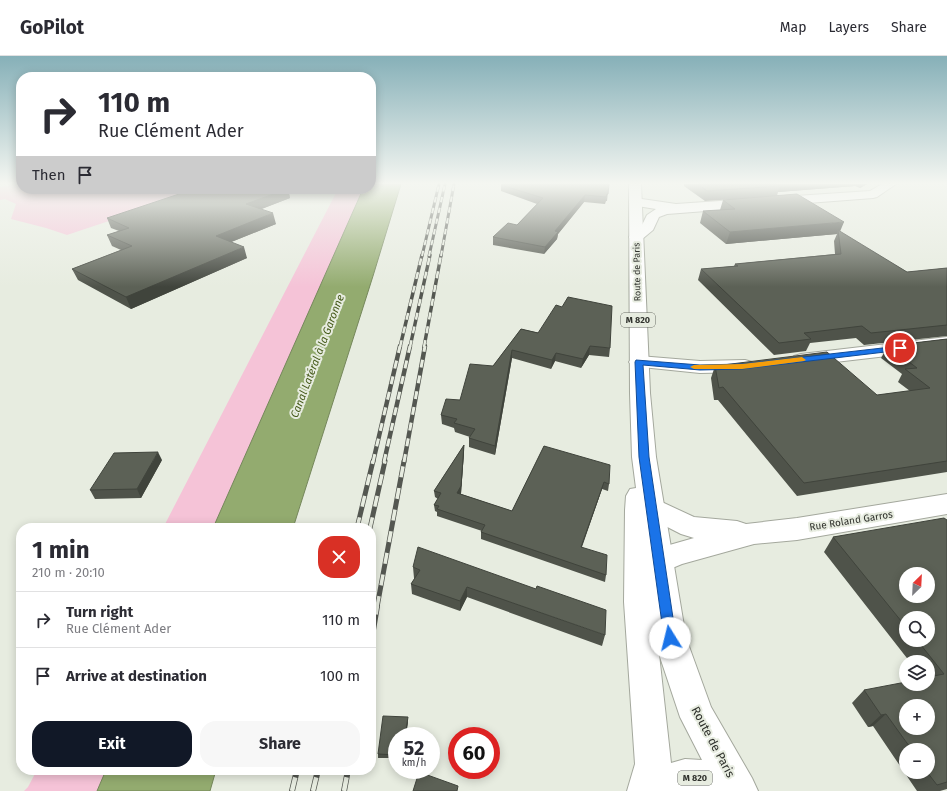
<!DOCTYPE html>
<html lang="en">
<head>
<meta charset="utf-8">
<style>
  body { margin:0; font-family:"Fira Sans",sans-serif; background:#f7f7f7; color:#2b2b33; height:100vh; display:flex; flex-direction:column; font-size:15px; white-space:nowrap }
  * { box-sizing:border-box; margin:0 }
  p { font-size:13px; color:#7c7c81 }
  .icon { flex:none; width:22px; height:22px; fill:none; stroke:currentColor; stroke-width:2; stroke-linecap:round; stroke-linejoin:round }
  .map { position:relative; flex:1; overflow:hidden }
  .drawer { position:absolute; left:16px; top:467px; width:360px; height:252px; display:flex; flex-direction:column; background:#fff; border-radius:16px; box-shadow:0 2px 10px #0003 }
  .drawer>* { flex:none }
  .hud { position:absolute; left:16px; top:16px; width:360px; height:122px; border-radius:16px; box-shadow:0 2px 10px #0003; background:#fff; color:#2b2b33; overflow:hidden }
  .needle { width:26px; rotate:24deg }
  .buttons { position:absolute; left:899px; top:511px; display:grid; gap:8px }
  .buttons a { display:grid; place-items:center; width:36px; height:36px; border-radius:50%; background:#fff; box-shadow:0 2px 10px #0003; font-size:20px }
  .speed { position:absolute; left:388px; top:671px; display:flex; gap:8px; font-size:20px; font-weight:700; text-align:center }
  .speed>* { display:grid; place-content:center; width:52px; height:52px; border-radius:50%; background:#fff; box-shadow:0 2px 10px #0003; line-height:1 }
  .speed small { font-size:10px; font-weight:400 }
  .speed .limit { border:6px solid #d22; background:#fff; color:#111 }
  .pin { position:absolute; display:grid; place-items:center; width:34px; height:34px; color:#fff; margin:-17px; border:2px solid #fff; border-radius:50%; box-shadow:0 1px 4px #0007 }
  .me { position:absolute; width:44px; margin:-22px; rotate:351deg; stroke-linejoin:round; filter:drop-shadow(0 0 3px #0008) }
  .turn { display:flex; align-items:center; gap:14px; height:84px; padding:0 16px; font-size:18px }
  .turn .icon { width:52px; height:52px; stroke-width:2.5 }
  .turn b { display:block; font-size:28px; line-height:34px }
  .then { display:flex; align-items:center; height:38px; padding:0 16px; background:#0003; gap:8px; font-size:15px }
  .round { display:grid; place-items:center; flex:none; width:42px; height:42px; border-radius:16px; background:#f7f7f7 }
  .head { display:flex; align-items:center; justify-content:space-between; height:68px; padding:0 16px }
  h1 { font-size:24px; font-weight:700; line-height:30px }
  .action { display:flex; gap:8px; margin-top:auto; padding:8px 16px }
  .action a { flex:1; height:46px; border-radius:16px; background:#111827; color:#fff; font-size:16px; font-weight:700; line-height:46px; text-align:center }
  .action a+a { background:#f7f7f7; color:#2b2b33 }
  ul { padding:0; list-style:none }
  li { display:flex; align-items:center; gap:12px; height:56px; padding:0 16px; border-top:1px solid #e1e1e2 }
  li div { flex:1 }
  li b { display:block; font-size:15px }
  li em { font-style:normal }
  header { display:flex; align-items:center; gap:24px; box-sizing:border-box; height:56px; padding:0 20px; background:#fff; border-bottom:1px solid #e1e1e2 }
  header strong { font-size:19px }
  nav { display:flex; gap:22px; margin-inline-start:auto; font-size:14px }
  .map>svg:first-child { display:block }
  .green { fill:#f5c3d7 }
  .water { fill:#93ab6f; stroke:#75875b }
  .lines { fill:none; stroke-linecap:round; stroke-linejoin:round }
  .minor-casing { stroke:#a4a89d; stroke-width:2 }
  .major-casing { stroke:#a4a89d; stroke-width:2 }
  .minor { fill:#fff; fill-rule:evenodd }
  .major { fill:#fff; fill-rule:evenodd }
  .rail-far4-casing { stroke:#545751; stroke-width:3 }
  .rail-far3-casing { stroke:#545751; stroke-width:3.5 }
  .rail-far2-casing { stroke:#545751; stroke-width:4.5 }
  .rail-far1-casing { stroke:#545751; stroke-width:5 }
  .rail-casing { stroke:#545751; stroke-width:6 }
  .rail-far4 { stroke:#e7ece0; stroke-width:2; stroke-dasharray:5.5; stroke-linecap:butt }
  .rail-far3 { stroke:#e7ece0; stroke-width:2.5; stroke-dasharray:7; stroke-linecap:butt }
  .rail-far2 { stroke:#e7ece0; stroke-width:3; stroke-dasharray:8; stroke-linecap:butt }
  .rail-far1 { stroke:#e7ece0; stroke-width:3.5; stroke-dasharray:11; stroke-linecap:butt }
  .rail { stroke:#e7ece0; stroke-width:4.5; stroke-dasharray:14; stroke-linecap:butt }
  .wall { fill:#4f534a; fill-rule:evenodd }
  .shaded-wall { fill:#40443c }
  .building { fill:#5c6156; stroke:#40443c; fill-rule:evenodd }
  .route { fill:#1a73e8; stroke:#114b97 }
  .slow { fill:#f59e0b }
  .labels { text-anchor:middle; stroke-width:4; stroke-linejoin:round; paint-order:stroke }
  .far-street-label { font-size:9px; fill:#30322d; stroke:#e7ece0 }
  .shield { fill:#e7ece0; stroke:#676a63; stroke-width:1 }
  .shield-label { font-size:9px; font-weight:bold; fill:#30322d }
  .street-label { font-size:10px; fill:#30322d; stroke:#e7ece0 }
  .water-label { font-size:11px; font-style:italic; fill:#465b1b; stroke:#e7ece0 }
  .near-street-label { font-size:12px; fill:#30322d; stroke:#e7ece0 }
</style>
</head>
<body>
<header>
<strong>GoPilot</strong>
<nav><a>Map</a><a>Layers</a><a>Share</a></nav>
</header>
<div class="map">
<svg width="947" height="735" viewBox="0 0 947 735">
  <rect width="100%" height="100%" fill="#e7ece0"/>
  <path class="green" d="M21,128v5h184l-138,46 -21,-7 -35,-9 5,-15 -11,-5 -5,1v-13z
    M338,133h25l-149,339h-51z
    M37,714h70l-9,21h-74l4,-4z"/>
  <path class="water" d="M371,128h30l-28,92 -80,252h-80l150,-339h8z
    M106,714h110l-6,21h-113z"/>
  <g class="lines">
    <defs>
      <path id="minor" d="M882,128h14l-19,13 -4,1 -206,16 -8,3 -6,13 -12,10 -5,1 -5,-1 -2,-3 13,-12 5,-10 9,-6 -25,-4 -2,-3 2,-3 4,-1 41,6 194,-13z
        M947,281v12l-146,17 -7,-2 -3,-4 3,-4 7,-2z
        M639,300l61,5 45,-1 7,2 3,4 -3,4 -7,2 -45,1 -68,-7 -3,-4 3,-4z
        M947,438v20l-150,26 -43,4 -72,20 -24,10 -10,-4 -4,-8 4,-8 18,-8 28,-8 -13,-4 -39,-20 -4,-7 4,-7 9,-3 43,20 43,4 9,3 51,-6z"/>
      <path id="major" d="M629,128h12l9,209 6,64 30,181 25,69 41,71 6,13h-131l8,-27 -11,-162 1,-92 1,-14 4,-7 6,-1 -4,-31 -2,-64zM659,598l21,63 22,43 -17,-1 -14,4z"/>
    </defs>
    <use href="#minor" class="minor-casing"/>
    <use href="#major" class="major-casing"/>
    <use href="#minor" class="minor"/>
    <use href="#major" class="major"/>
    <defs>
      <path id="rail-far4" d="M422,200l17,-72
        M429,200l16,-72
        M441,200l13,-72"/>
      <path id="rail-far3" d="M400,291l22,-92
        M410,291l20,-92
        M424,291l17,-92"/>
      <path id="rail-far2" d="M373,406l27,-116
        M384,406l26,-116
        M404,406l21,-116"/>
      <path id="rail-far1" d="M357,472l16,-67
        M370,472l15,-67
        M377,551l27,-146"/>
      <path id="rail" d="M371,586l6,-36
        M292,735l5,-21
        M313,735l5,-21
        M344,735l4,-21"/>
    </defs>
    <use href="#rail-far4" class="rail-far4-casing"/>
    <use href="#rail-far3" class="rail-far3-casing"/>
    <use href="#rail-far2" class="rail-far2-casing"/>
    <use href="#rail-far1" class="rail-far1-casing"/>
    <use href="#rail" class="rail-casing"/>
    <use href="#rail-far4" class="rail-far4"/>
    <use href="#rail-far3" class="rail-far3"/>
    <use href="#rail-far2" class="rail-far2"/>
    <use href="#rail-far1" class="rail-far1"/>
    <use href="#rail" class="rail"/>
  </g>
  <path class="wall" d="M609,128l-2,17h-1l-1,3 -21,-2 -26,32 -1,5 -13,15 -51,-9v-8l24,-12 20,-21 -36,-13v-6z
    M684,128h183l-7,4 -5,-2 -77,6 -1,4 -72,5 -21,-15z
    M288,133l2,9 -29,11 15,15 -45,18 16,16 -116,51 -53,-29 -6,-11 49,-19 -9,-4 -5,-11 12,-4 -8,-3 -4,-10z
    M797,138l43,38 67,40 40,-4v68l-83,9 -8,-7 -46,5 -4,8 -32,4 -76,-75 3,-11 33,-3 1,-2 100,-10 -1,-13 3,-7 -111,10 -26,-21 3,-12 17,-1 3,-10z
    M521,273l89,19 -1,9 -20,-2 -8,13 -26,-7 -4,8 -39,-11 -17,97 -26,-8v-9l1,-1 -15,-5 -1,-4 -12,-4 -1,-9 19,-15 33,-34z
    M947,283v133l-150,24 -79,-96h-4l-3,-22 4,-12 162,29 33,-4 -12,-9 4,-8 -21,-16 7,-12z
    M464,389v7l-3,42 51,17 32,-65 65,38 -1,7 -6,-2 -20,58 24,28 -1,7 -124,-43v-7l1,-1 -45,-15v-4l-2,-1 -1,-6 4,-6 -3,-2 -1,-6z
    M162,404l-21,38 -46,1 -5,-9z
    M947,464v269l-7,2h-23l-44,-65 -5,1 -16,-24 12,-13 64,-6v-22h-18l-86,-110 9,-15zM906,562l22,22h-22zM906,694h22v22h-22z
    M413,511l192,68 -3,11 -135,-49 -7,14 -48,-17 -1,-10 4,-6h-1z
    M408,665l-2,15h-9v22h-19v-4z"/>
  <path class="shaded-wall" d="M774,128h82l-1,2 -77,6 2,-6z
    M862,128h5l-7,4z
    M288,133l2,9 -41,16 -3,-10z
    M585,139l-1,7 -26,32 -1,5 -13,15 1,-7 10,-16z
    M273,157l3,11 -57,23 -3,-11z
    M844,166l-5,12 -1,-4 -1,4 -111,10 4,-12z
    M244,191l3,11 -116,51 -5,-12z
    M590,290l-1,9 -8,13 2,-9z
    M512,294v8l-17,97v-9z
    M556,297l-1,8 -4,8 1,-9z
    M464,389v7l-3,41 -4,7v-7z
    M158,396l4,8 -21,38 -4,-9z
    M604,426l-2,7 -23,65 2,-7z
    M467,531v10l-7,14v-10z
    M886,658l-13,12 -5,1 13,-12z
    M408,661v4l-2,15h-1z"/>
  <path class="building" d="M503,128h106l-1,10h-1l-1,3 -21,-2 -30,36 3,1 -13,15 -52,-10 15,-14 9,2 26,-27 -42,-13z
    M698,128h79l3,2 -73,5z
    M194,133h93l-41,15 27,9 -57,23 28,11 -118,50 -54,-28 60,-23 -25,-11 22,-7 -22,-10z
    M797,138l47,28 -114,10 -27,-21 32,-2 -12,-9z
    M838,174l69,42 40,-4v57l-76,8 -9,-7 -58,7 7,6 -32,4 -78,-74 37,-3 -3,-2 106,-10z
    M568,241l44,9 -2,42 -20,-2 -7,13 -27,-6 -4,7 -40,-10 -17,96 -26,-8 6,-9 -21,-6 3,-4 -16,-4 5,-16 14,1 10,-36 23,2 28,-37 17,4 18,-28 6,2z
    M947,283v122l-143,22 -81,-96 -4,1 -4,-22 112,-14 50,43 53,-7 -25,-19 12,-1 -29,-22z
    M464,389l-3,41 -4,7 55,18 32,-65 66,19 -1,19 -5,-2 -23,65 26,8 -1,20 -125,-43 4,-7 -48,-16 2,-3 -5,-1 7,-12 -7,-2z
    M158,396l-21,37 -47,1 24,-37z
    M944,462l3,2v262l-10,3 -10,-13h1v-22h-16l-26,-36 -5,1 -17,-25 42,-8v2h22v-7l16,-3 -27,-34h11v-22h-22v9l-73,-90zM906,518h22v22h-22zM906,650h22v22h-22z
    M418,491l118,42 1,-3 69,24 -1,25 -138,-48 -7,14 -49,-17 9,-14 -7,-3z
    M383,660l25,1 -3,19h-8v19l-19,-1z
    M419,716l39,14 -1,5h-44z"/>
  <linearGradient id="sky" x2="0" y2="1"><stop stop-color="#86b0b8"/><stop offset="0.55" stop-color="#f4f6f1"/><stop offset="1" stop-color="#f4f6f1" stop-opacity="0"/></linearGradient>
  <rect width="947" height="231" fill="url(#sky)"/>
  <path class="route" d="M900,290l2,1v3l-160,19 -42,1 -57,-5 6,92 27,181 -1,4 -5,2 -5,-2 -1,-4 -25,-181 -4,-95 1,-2 64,5 42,-1z"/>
  <path class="slow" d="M802,301l4,3 -2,1 -62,8h-48l-4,-2 4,-2 48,-1z"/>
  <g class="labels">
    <g class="far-street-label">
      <text transform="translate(637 216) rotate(-91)" y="3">Route de Paris</text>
    </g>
    <g class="shield">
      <rect x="621" y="257" width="34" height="14" rx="3"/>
      <rect x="678" y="715" width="34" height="14" rx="3"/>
    </g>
    <g class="shield-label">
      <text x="638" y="267">M 820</text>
      <text x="695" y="725">M 820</text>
    </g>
    <g class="street-label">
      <text transform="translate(851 464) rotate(-9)" y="4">Rue Roland Garros</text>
    </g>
    <g class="water-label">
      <text transform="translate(317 300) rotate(-69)" y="4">Canal Latéral à la Garonne</text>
    </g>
    <g class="near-street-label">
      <text transform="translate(713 686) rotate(62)" y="4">Route de Paris</text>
    </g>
  </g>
</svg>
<div class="buttons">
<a><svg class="needle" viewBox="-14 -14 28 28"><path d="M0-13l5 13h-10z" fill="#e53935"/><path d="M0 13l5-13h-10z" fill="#7c7c81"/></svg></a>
<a><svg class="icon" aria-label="search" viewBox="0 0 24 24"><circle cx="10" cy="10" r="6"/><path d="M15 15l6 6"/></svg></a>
<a><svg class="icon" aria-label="layers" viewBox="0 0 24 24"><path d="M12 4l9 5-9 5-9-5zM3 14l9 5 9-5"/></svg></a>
<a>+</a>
<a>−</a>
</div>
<div class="speed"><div>52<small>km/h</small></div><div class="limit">60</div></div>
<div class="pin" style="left:900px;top:292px;background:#d93025"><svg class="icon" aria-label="arrive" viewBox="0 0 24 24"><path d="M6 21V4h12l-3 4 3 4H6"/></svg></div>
<svg class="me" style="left:670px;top:582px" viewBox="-20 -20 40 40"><circle r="19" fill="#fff"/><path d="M0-13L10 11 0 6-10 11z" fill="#1a73e8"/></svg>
<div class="hud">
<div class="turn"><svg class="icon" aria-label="right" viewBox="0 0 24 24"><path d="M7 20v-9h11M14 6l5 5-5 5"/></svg><div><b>110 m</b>Rue Clément Ader</div></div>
<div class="then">Then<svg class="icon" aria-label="arrive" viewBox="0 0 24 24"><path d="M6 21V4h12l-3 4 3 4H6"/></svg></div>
</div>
<section class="drawer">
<div class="head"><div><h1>1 min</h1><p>210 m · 20:10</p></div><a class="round" style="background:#d93025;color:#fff"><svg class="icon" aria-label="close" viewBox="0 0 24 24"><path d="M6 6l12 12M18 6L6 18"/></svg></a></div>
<ul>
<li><svg class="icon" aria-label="right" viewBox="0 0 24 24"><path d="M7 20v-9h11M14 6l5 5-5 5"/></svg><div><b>Turn right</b><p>Rue Clément Ader</p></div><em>110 m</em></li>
<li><svg class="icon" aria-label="arrive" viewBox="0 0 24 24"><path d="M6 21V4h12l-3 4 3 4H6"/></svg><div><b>Arrive at destination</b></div><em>100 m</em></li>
</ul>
<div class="action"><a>Exit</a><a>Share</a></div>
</section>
</div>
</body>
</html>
